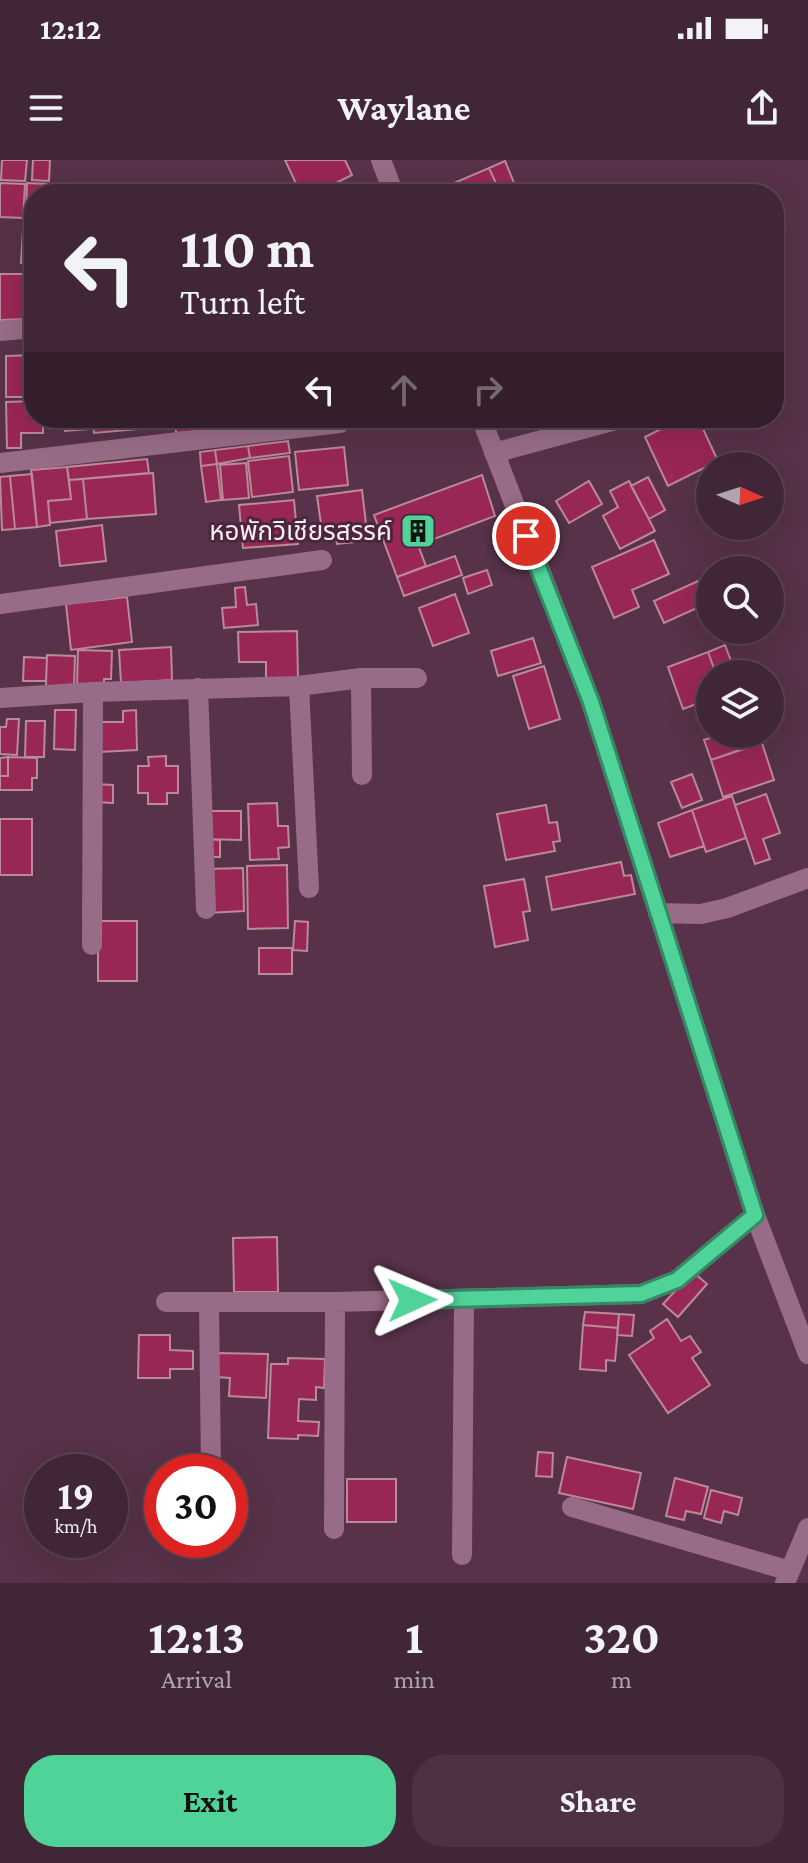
<!DOCTYPE html>
<html lang="en">
<head>
<meta charset="utf-8">
<style>
  body { margin:0; font-family:"Crimson Pro","Noto Sans Thai",serif; background:#4c3243; color:#f1f3f6; height:100vh; display:flex; flex-direction:column; font-size:30px; white-space:nowrap }
  * { box-sizing:border-box; margin:0 }
  p { font-size:26px; color:#aea5ae }
  .icon { flex:none; width:44px; height:44px; fill:none; stroke:currentColor; stroke-width:2; stroke-linecap:round; stroke-linejoin:round }
  .map { position:relative; height:1423px; overflow:hidden }
  .drawer { display:flex; flex-direction:column; background:#412638; flex:1 }
  .drawer>* { flex:none }
  .banner { position:absolute; left:24px; top:24px; width:760px; height:244px; border-radius:32px; box-shadow:0 8px 32px #0002,0 0 0 2px #5a4353; background:#412638; color:#f1f3f6; overflow:hidden }
  .needle { width:52px; rotate:93deg }
  .tools { position:absolute; left:696px; top:292px; display:grid; gap:16px }
  .tools a { display:grid; place-items:center; width:88px; height:88px; border-radius:50%; background:#412638; box-shadow:0 8px 32px #0002,0 0 0 2px #5a4353; font-size:40px }
  .speed { position:absolute; left:24px; top:1294px; display:flex; gap:16px; font-size:40px; font-weight:700; text-align:center }
  .speed>* { display:grid; place-content:center; width:104px; height:104px; border-radius:50%; background:#412638; box-shadow:0 8px 32px #0002,0 0 0 2px #5a4353; line-height:1 }
  .speed small { font-size:20px; font-weight:400 }
  .speed .limit { border:12px solid #d22; background:#fff; color:#111 }
  .pin { position:absolute; display:grid; place-items:center; width:68px; height:68px; color:#fff; margin:-34px; border:4px solid #fff; border-radius:50%; box-shadow:0 2px 8px #0007 }
  .me { position:absolute; width:88px; margin:-44px; rotate:89deg; stroke-linejoin:round; filter:drop-shadow(0 0 6px #0008) }
  .turn { display:flex; align-items:center; gap:28px; height:168px; padding:0 24px; font-size:36px }
  .turn .icon { width:104px; height:104px; stroke-width:2.5 }
  .turn b { display:block; font-size:56px; line-height:68px }
  .lanes { display:flex; align-items:center; height:76px; padding:0 24px; background:#0003; justify-content:center; gap:40px; direction:ltr }
  .lanes .off { opacity:.35 }
  .eta { display:flex; justify-content:space-evenly; align-items:center; height:136px; text-align:center }
  .eta b { font-size:48px; font-weight:700; line-height:56px }
  .action { display:flex; gap:16px; margin-top:auto; padding:16px 24px }
  .action a { flex:1; height:92px; border-radius:32px; background:#4fd399; color:#111; font-size:32px; font-weight:700; line-height:92px; text-align:center }
  .action a+a { background:#4c3243; color:#f1f3f6 }
  .status { display:flex; justify-content:space-between; align-items:center; height:56px; padding:0 40px; background:#412638; direction:ltr }
  .status svg { height:22px; fill:currentColor }
  header { display:flex; justify-content:space-between; align-items:center; height:104px; padding:0 24px; background:#412638; font-size:36px; font-weight:700 }
  .map>svg:first-child { display:block }
  .building { fill:#992755; stroke:#bb8997; stroke-width:2 }
  .lines { fill:none; stroke-linecap:round; stroke-linejoin:round }
  .minor { stroke:#986c88; stroke-width:20 }
  .route-casing { stroke:#338963; stroke-width:20 }
  .route { stroke:#4fd399; stroke-width:14 }
  .labels { text-anchor:middle; stroke-width:6; stroke-linejoin:round; paint-order:stroke }
  .poi-label { font-size:26px; fill:#feebf7; stroke:#4b273f; text-anchor:end }
</style>
</head>
<body>
<div class="status"><b>12:12</b><svg viewBox="0 0 49 12"><path d="M0 12V9h3v3zM5 12V6h3v6zM10 12V3h3v9zM15 12V0h3v12zM26 1h20v11H26zM47 4h2v5h-2z"/></svg></div>
<header><svg class="icon" aria-label="menu" viewBox="0 0 24 24"><path d="M4 6h16M4 12h16M4 18h16"/></svg>Waylane<svg class="icon" aria-label="share" viewBox="0 0 24 24"><path d="M12 15V3M7 8l5-5 5 5M5 13v7h14v-7"/></svg></header>
<div class="map">
<svg width="808" height="1423" viewBox="0 0 808 1423">
  <rect width="100%" height="100%" fill="#57324a"/>
  <path class="building" d="M2,0h25l-2,21 -24,-1z
    M33,0h17l-1,21 -17,-1z
    M285,0h60l7,15 -38,19h-13z
    M505,1l12,29 -16,4 -12,-26z
    M489,8l12,26h-42l-5,-11z
    M0,23l25,1 -2,34 -23,-1z
    M27,23l22,1v10h-15v24h-8z
    M23,70h11v33h-13z
    M0,114h27v45l-27,1z
    M34,195v42h-28v-41z
    M34,241v17h9v15h-22v15h-14l-1,-46z
    M64,258h25v11l-24,2z
    M92,258h80v8l-78,7z
    M175,258h38l1,12 -38,3z
    M653,258h30l-24,12z
    M683,258h15l20,43 -50,25 -23,-49z
    M288,281l2,12 -40,5 -2,-12z
    M248,286l2,12 -33,6 -2,-14z
    M344,287l4,38 -49,5 -4,-38z
    M215,290l2,14 -16,2 -1,-14z
    M289,296l4,36 -41,5 -4,-36z
    M147,299l2,14 -80,7 -2,-13z
    M246,303l3,35 -26,2 -3,-35z
    M217,304l4,36 -15,2 -5,-36z
    M67,307l4,32 -23,2 2,24 -13,2 -6,-57z
    M153,313l3,41 -69,5 -4,-40z
    M32,314l5,53 -22,2 -5,-53z
    M482,315l13,41 -77,29 8,21 -29,11 -23,-62z
    M10,316l5,53 -13,1 -2,-53z
    M648,317l17,33 -16,9 -18,-33z
    M83,319l4,40 -37,4 -2,-22 23,-2 -2,-19z
    M589,321l13,23 -33,19 -13,-22z
    M629,321l26,50 -35,18 -17,-33 15,-9 -8,-16z
    M362,330l5,42 -14,1 1,9 -17,2 -1,-7 -13,1 -6,-42z
    M294,340l4,44 -55,4 -4,-43z
    M102,365l4,36 -46,5 -4,-35z
    M654,380l15,34 -37,16 7,17 -25,11 -22,-51z
    M455,396l7,19 -58,21 -7,-19z
    M487,410l5,15 -24,9 -5,-16z
    M698,421l10,22 -44,20 -10,-22z
    M245,427l2,18 9,-1 2,21 -34,3 -2,-20 14,-1 -1,-19z
    M455,434l14,39 -36,13 -14,-38z
    M127,437l5,45 -61,8 -5,-46z
    M297,471l1,47 -32,1v-17h-27l-1,-30z
    M533,478l8,25 -43,13 -7,-25z
    M725,485l11,29h-20l-8,-22z
    M171,487l1,33 -51,3 -2,-33z
    M78,490l34,1 -1,28h-7v8l-27,-1z
    M708,492l8,22h-6v25l-27,10 -15,-42z
    M47,495l28,1 -1,31 -28,-1z
    M24,497l23,1 -1,23h-23z
    M544,506l16,53 -31,10 -16,-53z
    M55,550h21l-1,40 -21,-1z
    M136,550l1,40 -37,2 -1,-30h24v-11z
    M7,559h12l-2,36 -17,-1v-27h6z
    M26,561h19l-1,36h-19z
    M723,574h20l5,13 -37,13 -7,-20z
    M762,583l12,37 -51,17 -12,-37z
    M166,596v10h12v27h-11v11h-19v-11h-10v-27h11l-1,-9z
    M8,597v19h-8v-18z
    M8,597l29,1v20h-5v12h-32v-14h8z
    M692,614l10,26 -20,8 -11,-26z
    M95,624l18,1v18l-19,-1z
    M766,634l14,39 -17,6 7,20 -15,5 -20,-59z
    M732,636l14,42 -40,14 -14,-42z
    M277,643l1,23h10l1,21 -11,1 1,11 -29,1 -2,-56z
    M546,645l3,18 8,-1 3,19 -7,1 2,9 -49,9 -9,-46z
    M692,650l12,36 -34,11 -12,-34z
    M205,651h36v29l-36,-1z
    M0,659h32v56h-32z
    M205,679l15,1v17h-15z
    M621,702l3,14 7,-1 4,19 -83,16 -6,-33z
    M287,705l1,63 -40,1 -1,-63z
    M243,708l1,43 -36,2 -2,-44z
    M524,719l6,32 -7,1 5,28 -33,7 -11,-61z
    M98,761h39v60h-39z
    M295,761l13,1 -1,29 -14,-1z
    M259,788h33v26h-33z
    M277,1077l1,55h-44l-1,-54z
    M693,1112l14,12 -29,33 -15,-13z
    M585,1152l34,2 -1,14 -35,-3z
    M619,1154l15,1 -2,21 -15,-1z
    M667,1159l14,22 9,-5 11,16 -9,6 18,27 -42,28 -39,-58 25,-17 -4,-7z
    M583,1165l35,3 -3,33 -9,-1v11l-26,-2z
    M139,1175h31v15l23,1v18h-23v9h-32z
    M217,1193l51,1 -2,44 -37,-2 1,-18 -14,-1z
    M288,1198l37,1 -1,29 -8,-1v13l-17,-1 -1,22 21,1 -1,14 -20,-1v4l-30,-1 3,-74h17z
    M538,1292l15,1 -1,24 -16,-1z
    M567,1297l74,16 -8,36 -74,-16z
    M675,1318l33,9 -7,27 -15,-3 -2,9 -18,-4z
    M347,1319h49v43h-49z
    M711,1330l31,8 -4,17 -14,-4 -3,12 -17,-5z"/>
  <g class="lines">
    <path class="minor" d="M381,0l13,34
      M0,171l34,-3
      M481,258l110,284 164,513 53,139
      M494,293l129,-35
      M0,303l340,-40
      M0,444l322,-44
      M361,518l1,97
      M299,526l10,202
      M198,528l8,221
      M0,538l93,-6 206,-6 62,-8h56
      M658,753l43,1 26,-6 81,-30
      M92,785l1,-253
      M166,1142h169l306,-8 36,-14 78,-65
      M209,1142l2,170
      M572,1347l218,64
      M334,1369l1,-227
      M462,1395l2,-256
      M785,1423l23,-55"/>
  </g>
  <g class="lines">
    <defs>
      <path id="route" d="M412,1140l229,-6 36,-14 78,-65 -164,-513 -65,-166"/>
    </defs>
    <use href="#route" class="route-casing"/>
    <use href="#route" class="route"/>
  </g>
  <defs>
    <symbol id="building-square" viewBox="-11 -11 22 22"><rect x="-9" y="-9" width="18" height="18" rx="4" fill="#4fd399" stroke="#4b273f"/><path d="M-4-6H4V6H1V3H-1V6H-4ZM-2.5-4.3h1.7v1.8h-1.7ZM.8-4.3h1.7v1.8H.8ZM-2.5-1h1.7V.8h-1.7ZM.8-1h1.7V.8H.8Z" fill="#111"/></symbol>
  </defs>
  <g fill-rule="evenodd">
    <use href="#building-square" x="398" y="351" width="40" height="40"/>
  </g>
  <g class="labels">
    <g class="poi-label">
      <text x="392" y="380">หอพักวิเชียรสรรค์</text>
    </g>
  </g>
</svg>
<div class="tools">
<a><svg class="needle" viewBox="-14 -14 28 28"><path d="M0-13l5 13h-10z" fill="#e53935"/><path d="M0 13l5-13h-10z" fill="#aea5ae"/></svg></a>
<a><svg class="icon" aria-label="search" viewBox="0 0 24 24"><circle cx="10" cy="10" r="6"/><path d="M15 15l6 6"/></svg></a>
<a><svg class="icon" aria-label="layers" viewBox="0 0 24 24"><path d="M12 4l9 5-9 5-9-5zM3 14l9 5 9-5"/></svg></a>
</div>
<div class="speed"><div>19<small>km/h</small></div><div class="limit">30</div></div>
<div class="pin" style="left:526px;top:376px;background:#d93025"><svg class="icon" aria-label="arrive" viewBox="0 0 24 24"><path d="M6 21V4h12l-3 4 3 4H6"/></svg></div>
<svg class="me" style="left:412px;top:1140px" viewBox="-20 -20 40 40"><path d="M0-17L14 15 0 8-14 15z" fill="#4fd399" stroke="#fff" stroke-width="4"/></svg>
<div class="banner">
<div class="turn"><svg class="icon" aria-label="left" viewBox="0 0 24 24"><path d="M17 20v-9H6M10 6l-5 5 5 5"/></svg><div><b>110 m</b>Turn left</div></div>
<div class="lanes"><svg class="icon" aria-label="left" viewBox="0 0 24 24"><path d="M17 20v-9H6M10 6l-5 5 5 5"/></svg><svg class="icon off" aria-label="ahead" viewBox="0 0 24 24"><path d="M12 20V5M6 11l6-6 6 6"/></svg><svg class="icon off" aria-label="right" viewBox="0 0 24 24"><path d="M7 20v-9h11M14 6l5 5-5 5"/></svg></div>
</div>
</div>
<section class="drawer">
<div class="eta">
<div><b>12:13</b><p>Arrival</p></div>
<div><b>1</b><p>min</p></div>
<div><b>320</b><p>m</p></div>
</div>
<div class="action"><a>Exit</a><a>Share</a></div>
</section>
</body>
</html>
